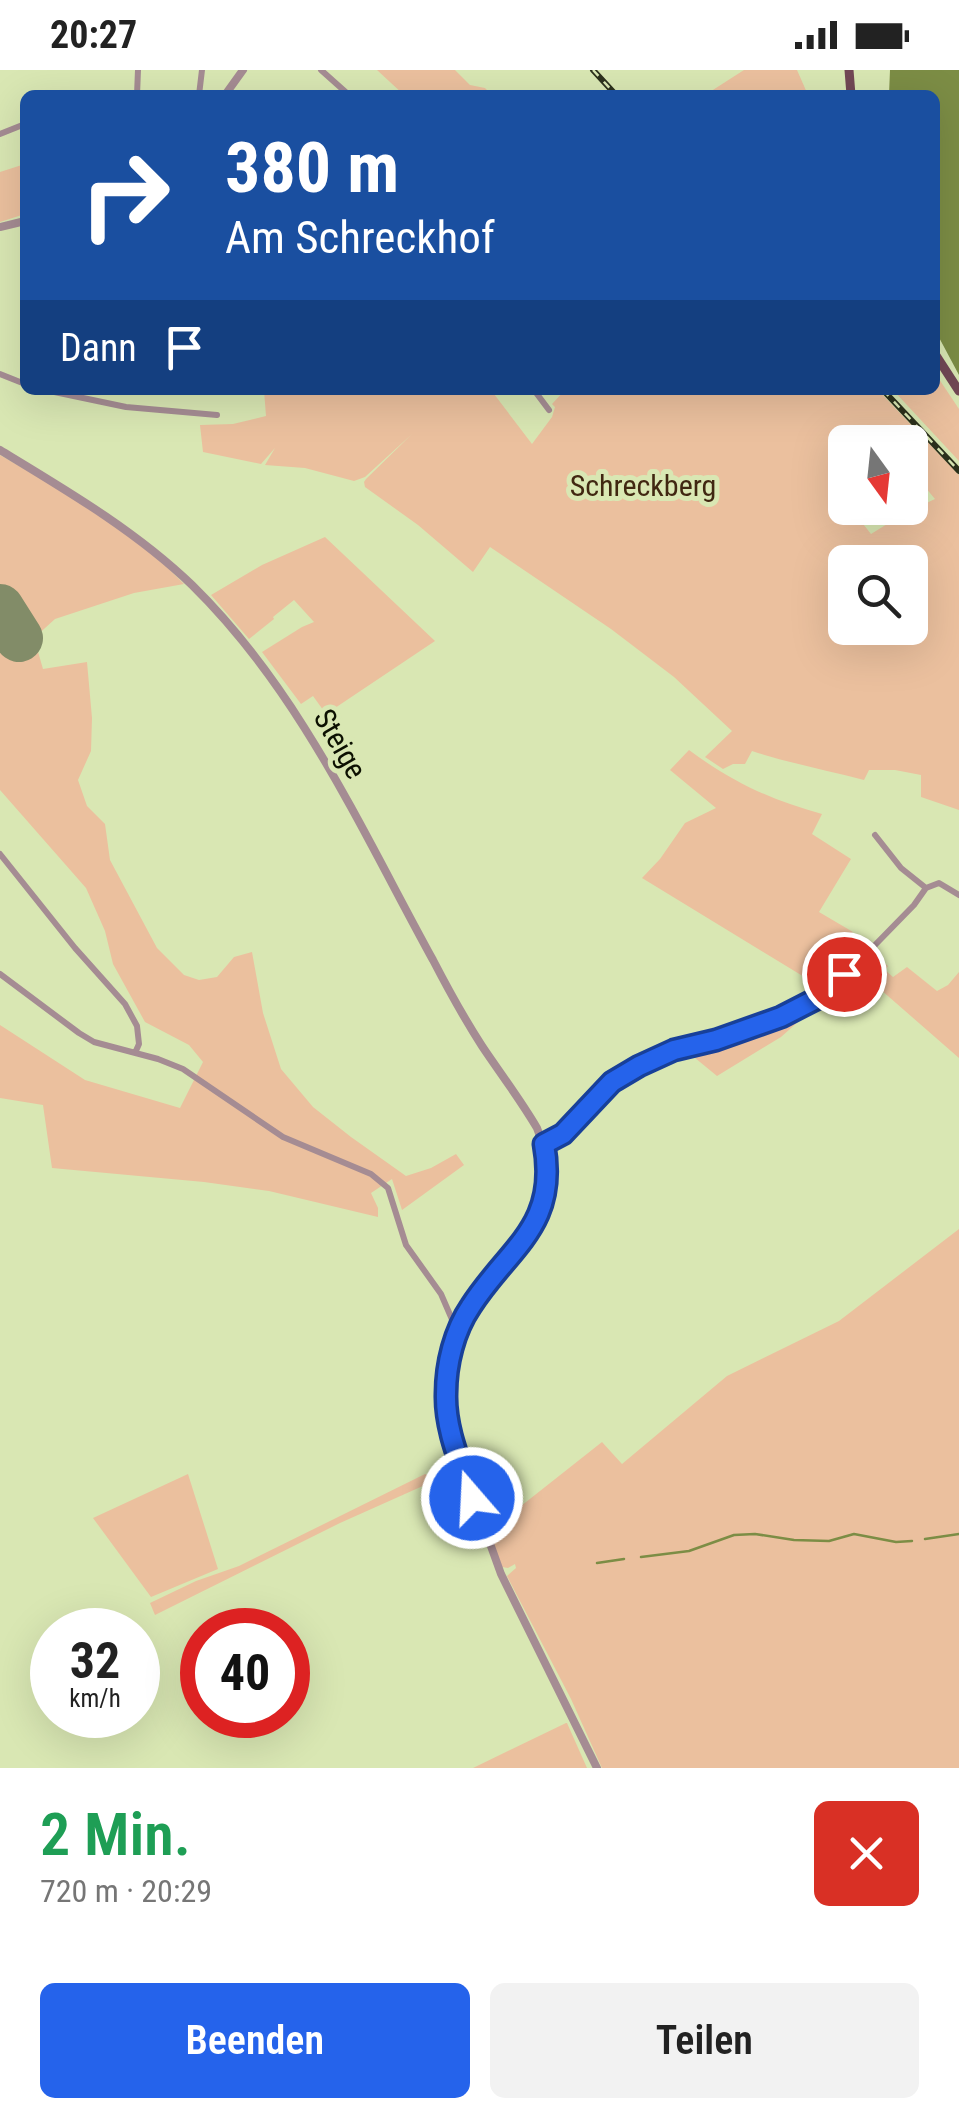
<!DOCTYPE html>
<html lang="de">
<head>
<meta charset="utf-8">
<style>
  body { margin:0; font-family:"Roboto Condensed",sans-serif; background:#f2f2f2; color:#222; height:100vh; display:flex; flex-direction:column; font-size:38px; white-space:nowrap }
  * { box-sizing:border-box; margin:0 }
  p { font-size:32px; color:#767676 }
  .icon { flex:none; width:55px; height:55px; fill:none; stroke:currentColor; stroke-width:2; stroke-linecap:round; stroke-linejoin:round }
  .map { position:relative; height:1698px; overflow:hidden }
  .drawer { display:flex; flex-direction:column; background:#fff; flex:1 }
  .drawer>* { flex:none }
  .hud { position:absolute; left:20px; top:20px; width:920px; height:305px; border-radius:15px; box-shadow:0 10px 40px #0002; background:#1a4fa0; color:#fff; overflow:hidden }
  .needle { width:65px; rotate:165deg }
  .tools { position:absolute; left:828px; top:355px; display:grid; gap:20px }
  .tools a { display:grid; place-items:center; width:100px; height:100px; border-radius:15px; background:#fff; box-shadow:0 10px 40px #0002; font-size:50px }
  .speed { position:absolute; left:30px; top:1538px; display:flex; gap:20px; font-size:50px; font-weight:700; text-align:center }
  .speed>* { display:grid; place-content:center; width:130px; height:130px; border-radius:50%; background:#fff; box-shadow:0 10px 40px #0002; line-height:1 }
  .speed small { font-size:25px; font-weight:400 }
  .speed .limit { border:15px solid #d22; background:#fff; color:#111 }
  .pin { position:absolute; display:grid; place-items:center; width:85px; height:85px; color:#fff; margin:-42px; border:5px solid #fff; border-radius:50%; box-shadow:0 2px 10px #0007 }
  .me { position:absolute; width:110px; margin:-55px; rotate:341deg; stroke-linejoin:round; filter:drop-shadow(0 0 8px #0008) }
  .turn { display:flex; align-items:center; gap:35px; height:210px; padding:0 40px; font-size:45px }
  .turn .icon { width:130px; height:130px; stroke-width:2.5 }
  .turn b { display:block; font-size:70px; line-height:85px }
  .then { display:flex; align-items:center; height:95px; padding:0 40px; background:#0003; gap:20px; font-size:38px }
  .round { display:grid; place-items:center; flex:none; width:105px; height:105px; border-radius:15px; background:#f2f2f2 }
  .headline { display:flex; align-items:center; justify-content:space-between; height:170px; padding:0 40px }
  h1 { font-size:60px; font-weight:600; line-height:75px; color:#1e9e55 }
  .action { display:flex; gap:20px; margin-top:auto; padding:20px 40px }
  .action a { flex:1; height:115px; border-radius:15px; background:#2563eb; color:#fff; font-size:40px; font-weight:600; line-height:115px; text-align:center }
  .action a+a { background:#f2f2f2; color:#222 }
  .status { display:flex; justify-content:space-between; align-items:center; height:70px; padding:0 50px; background:#fff; direction:ltr }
  .status svg { height:28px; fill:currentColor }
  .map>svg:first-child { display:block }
  .green { fill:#ebc09e; fill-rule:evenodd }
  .water { fill:#7c8d45 }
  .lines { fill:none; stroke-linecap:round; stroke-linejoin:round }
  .stream { stroke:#7c8d45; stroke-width:2.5 }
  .runway { stroke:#828c68; stroke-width:48 }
  .minor { stroke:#a58c93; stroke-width:6 }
  .tertiary { stroke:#a58c93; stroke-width:8 }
  .primary { stroke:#724855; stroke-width:9 }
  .rail-casing { stroke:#2c311c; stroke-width:6 }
  .rail { stroke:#d9e7b3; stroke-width:2.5; stroke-dasharray:8; stroke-linecap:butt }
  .route-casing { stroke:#184099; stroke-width:25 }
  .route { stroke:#2563eb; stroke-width:18 }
  .labels { text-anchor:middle; stroke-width:10; stroke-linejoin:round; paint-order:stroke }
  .park-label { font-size:30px; fill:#402711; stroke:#d9e7b3 }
  .street-label { font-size:30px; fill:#0c1001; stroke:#d9e7b3 }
</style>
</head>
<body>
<div class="status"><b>20:27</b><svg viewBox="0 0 49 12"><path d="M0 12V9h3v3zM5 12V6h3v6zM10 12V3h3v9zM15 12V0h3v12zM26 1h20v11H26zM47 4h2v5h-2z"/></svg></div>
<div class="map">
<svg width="959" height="1698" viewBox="0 0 959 1698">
  <rect width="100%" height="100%" fill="#d9e7b3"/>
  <path class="green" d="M377,0h78l15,15 15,3 7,7h-88z
    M744,0h53l11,25h-103z
    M25,94v50l-25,8v-50z
    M935,303l24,36v52l-66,-71h42z
    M264,320h227l41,54 20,-27 3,-10 -3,-3 13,-14h313l81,85v335l-38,-13v-22l-26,-5h-26l-5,10c-38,-10 -75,-17 -112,-29l-7,13h-12l-10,5 -18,-12 27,-26 -58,-54 -63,-48 -121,-82 -17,25 -55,-47 -53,-38 -1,-5 2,-3 46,-45 -47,43 -11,4 -49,-13 -40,-3 10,-17 -14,16 -58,-12 -3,-27 33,-1 33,-8zM845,372h65v27l25,30 -30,14 -34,21 -15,-19 7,-7h-18zM910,492v66h-65v-66z
    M0,385l102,59 46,34 36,36 -50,9 -79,26 -21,19 9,31 44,-7 5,56 -1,33 -13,29 9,26 18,18 5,36 47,88 27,27 15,5 18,-3 17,-20 18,-5 11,61 18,56 32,38 38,30 55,39 25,-8 25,-14 8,11 -62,45 -10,-31 -21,14 7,15v9l-109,-26 -65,-9 -152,-14 -9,-63 -43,-7v-73l85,55 95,28 23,-46 -14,-17 -44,-23 -32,-58 -8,-33 -19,-43 -86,-98z
    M325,467l110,104 -109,73 -13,-18 -12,8 -39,-52 40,-25 12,-5 -20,-22 -21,17 1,2 -25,20 -38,-44 51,-30z
    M689,680c43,32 82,50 133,64l-10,20 39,25 -32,53 34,20 -10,13 -2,24 -17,20 -182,-111 18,-19 25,-36 31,-15 -46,-38z
    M873,884l15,12 -3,4 8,7 14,-10 30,24 11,-6 11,-13v86l-102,-89z
    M826,927l-45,40 -64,39 -28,-23 78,-25z
    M959,1159v539h-357l-31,-69 -64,-123 9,-8 -1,-4 -7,4 -6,-1 -26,-67 4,-2 13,30 109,-86 20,22 105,-88 112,-55z
    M188,1404l30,95 -67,28 -58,-79z
    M425,1404l5,2 4,5 -94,42 -185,92 -5,-12 46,-22 43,-15z
    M567,1653l20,45h-114l93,-45z"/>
  <path class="water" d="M890,0h69v305l-24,-45v-235h-46z"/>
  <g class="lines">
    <path class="stream" d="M925,1469l34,-5
      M641,1487l48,-6 45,-16 21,-1 39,6 35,1 25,-7 42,8 16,-1
      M597,1493l27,-4"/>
    <path class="runway" d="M0,538l19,30"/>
    <path class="minor" d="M321,0l28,25
      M137,25l1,-25
      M199,25l3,-25
      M0,64l25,-10
      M0,304l25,10
      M45,320l81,17 91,8
      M534,320l15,20
      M875,765l26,33 25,20
      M0,784l75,94 50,56 12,22 2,18 -4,9
      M0,904l79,59 15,9 64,17 25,10 100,68 88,37 17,14 18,57 35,49 13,30 4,4
      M544,1074l19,-10 49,-51 27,-17 35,-15 42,-11 65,-23 41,-21 53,-51 39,-40 12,-17 13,-5 20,12"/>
    <path class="tertiary" d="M225,25l18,-25
      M0,157l25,-6
      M0,380c66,40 136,81 192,135 108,106 169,244 241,375 15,29 31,58 49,86 18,27 38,53 55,82 39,95 -42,125 -77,196 -17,35 -17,76 -8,114l49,136 96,194"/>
    <path class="primary" d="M849,0l2,25
      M935,284l24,37"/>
    <defs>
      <path id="rail" d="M593,0l23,25
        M883,320l76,81"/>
    </defs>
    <use href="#rail" class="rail-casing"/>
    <use href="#rail" class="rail"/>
  </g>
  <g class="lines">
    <defs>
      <path id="route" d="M472,1428c-11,-34 -27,-68 -26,-104 0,-30 8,-63 25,-88 38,-59 88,-80 73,-162l19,-10 49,-52 27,-16 35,-16 42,-10 65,-23 41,-21 22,-22"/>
    </defs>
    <use href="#route" class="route-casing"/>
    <use href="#route" class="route"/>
  </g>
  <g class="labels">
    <g class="park-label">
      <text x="643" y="426">Schreckberg</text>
    </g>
    <g class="street-label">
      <text transform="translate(340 674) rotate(60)" y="10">Steige</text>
    </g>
  </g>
</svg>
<div class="tools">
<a><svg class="needle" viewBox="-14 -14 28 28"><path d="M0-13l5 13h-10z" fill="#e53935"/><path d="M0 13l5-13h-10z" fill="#767676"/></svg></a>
<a><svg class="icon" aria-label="search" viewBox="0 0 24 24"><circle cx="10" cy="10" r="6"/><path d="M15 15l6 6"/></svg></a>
</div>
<div class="speed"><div>32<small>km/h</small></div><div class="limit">40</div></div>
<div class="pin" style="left:844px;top:904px;background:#d93025"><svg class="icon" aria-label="arrive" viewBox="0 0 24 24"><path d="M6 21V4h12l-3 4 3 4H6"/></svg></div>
<svg class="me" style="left:472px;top:1428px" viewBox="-20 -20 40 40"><circle r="17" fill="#2563eb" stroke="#fff" stroke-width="3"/><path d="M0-11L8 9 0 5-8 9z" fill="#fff"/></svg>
<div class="hud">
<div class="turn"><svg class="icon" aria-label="right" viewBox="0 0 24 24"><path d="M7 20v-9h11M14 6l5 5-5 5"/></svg><div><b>380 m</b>Am Schreckhof</div></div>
<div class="then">Dann<svg class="icon" aria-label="arrive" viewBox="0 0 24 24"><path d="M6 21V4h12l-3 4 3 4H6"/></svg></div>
</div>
</div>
<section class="drawer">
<div class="headline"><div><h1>2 Min.</h1><p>720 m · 20:29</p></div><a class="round" style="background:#d93025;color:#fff"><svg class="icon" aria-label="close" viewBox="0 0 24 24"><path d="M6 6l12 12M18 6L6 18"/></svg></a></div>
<div class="action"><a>Beenden</a><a>Teilen</a></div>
</section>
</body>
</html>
